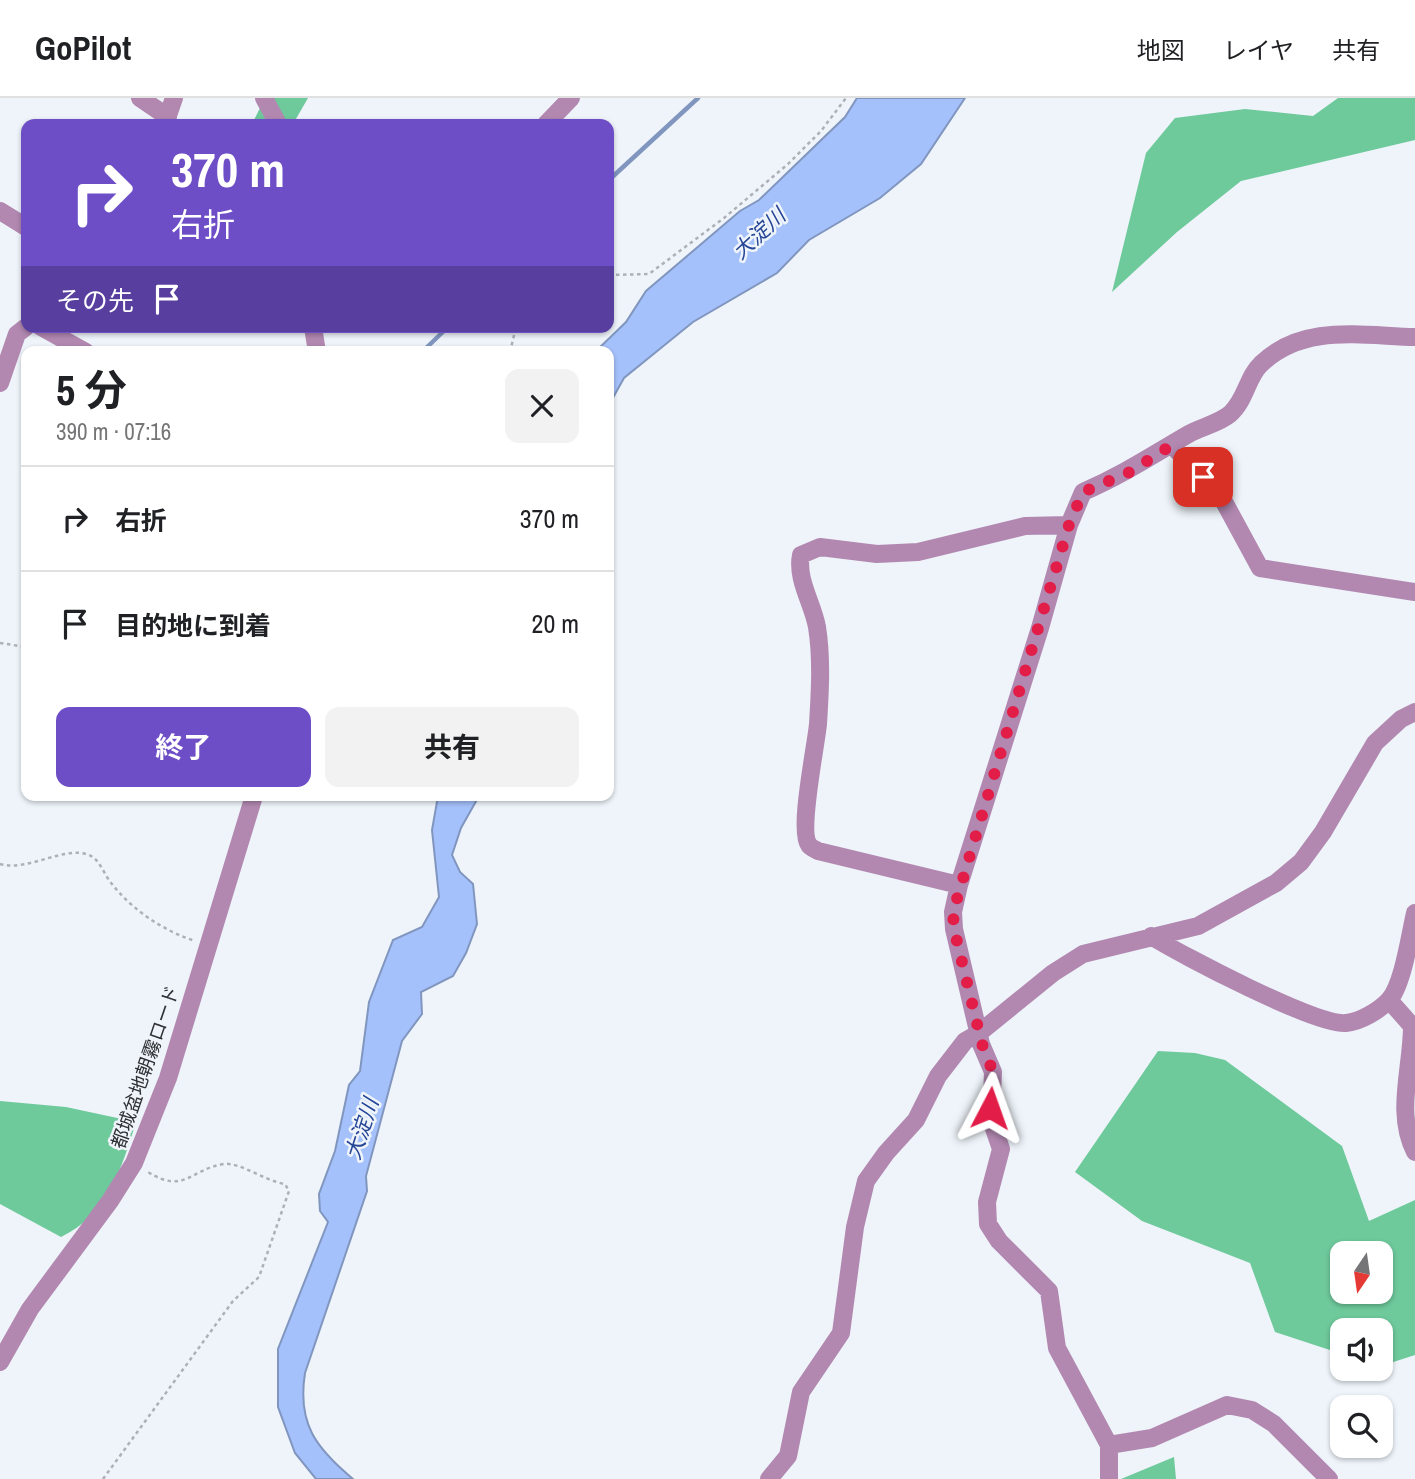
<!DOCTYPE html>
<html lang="ja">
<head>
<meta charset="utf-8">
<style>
  body { margin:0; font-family:"Archivo Narrow","Noto Sans JP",sans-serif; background:#f2f2f2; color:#202124; height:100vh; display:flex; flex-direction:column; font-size:26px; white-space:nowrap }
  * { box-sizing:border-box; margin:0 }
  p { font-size:23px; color:#757577 }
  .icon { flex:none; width:38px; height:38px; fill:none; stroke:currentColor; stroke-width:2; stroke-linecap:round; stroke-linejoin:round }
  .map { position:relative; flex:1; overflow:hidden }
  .details { position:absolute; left:21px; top:248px; width:593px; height:455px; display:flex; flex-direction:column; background:#fff; border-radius:14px; box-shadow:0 2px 5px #0004 }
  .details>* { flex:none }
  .hud { position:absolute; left:21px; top:21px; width:593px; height:214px; border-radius:14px; box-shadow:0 2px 5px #0004; background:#6e4ec7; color:#fff; overflow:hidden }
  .needle { width:46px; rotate:193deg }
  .tools { position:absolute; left:1330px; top:1143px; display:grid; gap:14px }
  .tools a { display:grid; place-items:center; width:63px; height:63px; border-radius:14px; background:#fff; box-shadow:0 2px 5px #0004; font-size:35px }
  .pin { position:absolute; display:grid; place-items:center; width:60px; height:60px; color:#fff; margin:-30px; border-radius:14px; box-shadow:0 4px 10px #0006 }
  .me { position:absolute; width:77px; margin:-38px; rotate:4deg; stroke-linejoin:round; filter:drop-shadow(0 0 5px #0008) }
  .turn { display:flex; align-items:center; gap:24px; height:147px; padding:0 35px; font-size:32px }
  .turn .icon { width:91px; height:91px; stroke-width:2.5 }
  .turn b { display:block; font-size:49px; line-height:60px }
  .then { display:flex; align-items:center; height:66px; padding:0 35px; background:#0003; gap:14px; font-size:26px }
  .round { display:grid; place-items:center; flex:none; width:74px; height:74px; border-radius:14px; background:#f2f2f2 }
  .head { display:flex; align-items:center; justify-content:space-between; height:119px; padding:0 35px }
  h1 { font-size:42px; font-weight:700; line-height:52px }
  .primary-button { display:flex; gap:14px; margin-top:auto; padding:14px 35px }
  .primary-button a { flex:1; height:80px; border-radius:14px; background:#6e4ec7; color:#fff; font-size:28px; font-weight:700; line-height:80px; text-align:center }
  .primary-button a+a { background:#f2f2f2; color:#202124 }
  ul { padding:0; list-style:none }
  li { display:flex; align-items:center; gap:21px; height:105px; padding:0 35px; border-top:2px solid #e0e0e0 }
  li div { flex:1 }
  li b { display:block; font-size:26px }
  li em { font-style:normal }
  header { display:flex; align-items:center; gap:42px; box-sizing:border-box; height:98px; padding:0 35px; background:#fff; border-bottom:2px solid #e0e0e0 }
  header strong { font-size:33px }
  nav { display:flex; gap:38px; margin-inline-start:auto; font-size:24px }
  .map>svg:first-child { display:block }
  .forest { fill:#6ec99b; fill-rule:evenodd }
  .water { fill:#a5c1fb; stroke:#8196bf; stroke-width:2 }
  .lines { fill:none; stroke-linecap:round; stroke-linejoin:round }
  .stream { stroke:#8196bf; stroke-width:4.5 }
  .path { stroke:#adb1b6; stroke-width:2.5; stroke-dasharray:3.5 3.5; stroke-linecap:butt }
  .minor { stroke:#b288b1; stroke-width:18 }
  .route { stroke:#e11d48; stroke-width:12; stroke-dasharray:0 21.6 }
  .labels { text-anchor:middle; stroke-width:5; stroke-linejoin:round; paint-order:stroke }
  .street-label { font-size:19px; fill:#2e3033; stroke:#eef4fa }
  .water-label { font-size:21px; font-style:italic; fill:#254597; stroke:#eef4fa }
</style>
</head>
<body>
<header>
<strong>GoPilot</strong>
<nav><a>地図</a><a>レイヤ</a><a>共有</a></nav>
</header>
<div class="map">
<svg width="1415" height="1381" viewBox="0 0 1415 1381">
  <rect width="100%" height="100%" fill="#eef4fa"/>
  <path class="forest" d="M265,0h43l-15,26h-41z
    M1338,0h77v42l-174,41 -64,51 -65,60 34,-139 29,-35 70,-9 68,7z
    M1158,953l37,2 30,7 117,86 27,75 46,-21v155l-34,11v-36h-39v24l-67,-22 -25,-69 -108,-42 -67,-49zM1342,1155h39v39h-39z
    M0,1003l66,6 70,15c-14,46 -29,93 -75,115l-61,-33z
    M1174,1359l2,22h-55z"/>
  <path class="water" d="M857,0h108l-44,66 -41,34 -71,42 -32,33 -84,49 -69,56 -15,27v-53h-14l31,-30 20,-31 94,-80 19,-11 86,-83z
    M438,698h41l-18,32 -9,27 8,17 13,12 4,40 -11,29 -13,23 -32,16 1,22 -20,27 -36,135 1,15 -62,182c-8,51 11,75 48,106h-37l-21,-26 -17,-46v-58l50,-127 -8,-11 -1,-17 16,-43 14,-66 11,-14 9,-69 24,-62 29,-13 17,-30 -7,-67z"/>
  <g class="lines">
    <path class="stream" d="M609,82l89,-82
      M422,254l26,-25"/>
    <path class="path" d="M609,177l40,-1 75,-56 64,-54 33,-33 25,-33
      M510,254l6,-25
      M0,545l26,4
      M0,766c28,8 65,-19 89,-9 11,4 15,20 23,29 20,26 52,47 83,57
      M103,1381l130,-178 26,-24 30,-86 -4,-7c-20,-3 -45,-22 -61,-20 -34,5 -39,31 -76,8"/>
    <path class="minor" d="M140,0l28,19
      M264,0l14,26
      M165,26l9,-26
      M546,26l25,-26
      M0,113l26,16
      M41,229l45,25
      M313,229l4,25
      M0,285l17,-49 9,-7
      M1172,347l50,53 38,70 155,24
      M959,787l-141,-34c-3,-2 -7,-3 -9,-6 -11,-14 7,-99 9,-121 2,-32 4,-66 -1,-97 -4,-23 -21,-48 -16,-72l19,-8 57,7 41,-2 107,-26 44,-1
      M1151,838c30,19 166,90 195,87 14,-1 34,-13 43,-23 14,-15 21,-66 26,-87
      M1389,902l23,26c0,42 -17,87 3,126
      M0,1264l30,-53 80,-108 24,-38 34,-85 86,-282
      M1109,1347l43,-7 75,-33 25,5 22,14 55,55
      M769,1381l19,-23 13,-64 40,-59 14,-106 11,-46 20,-28 30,-33 22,-44 27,-35 14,-8 74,-60 30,-19 115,-28 78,-43 25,-21 22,-30 52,-89 26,-24 14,-7
      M1109,1381v-34l-52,-97 -8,-57 -50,-50 -11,-17 -1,-22 14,-53 -10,-29 2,-48 -12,-28 -27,-115 -1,-17 6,-27 81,-257 29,-103 14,-33c39,-17 68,-36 104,-57 13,-8 31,-11 43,-21 16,-14 17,-37 31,-50 42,-41 102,-28 154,-27"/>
  </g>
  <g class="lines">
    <path class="route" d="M990,1010l3,-36 -11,-28 -28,-115 -1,-17 116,-387 14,-33 47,-20 42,-27 31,32"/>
  </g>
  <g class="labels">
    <g class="street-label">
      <text transform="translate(145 969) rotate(-71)" y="7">都城盆地朝霧ロード</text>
    </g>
    <g class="water-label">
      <text transform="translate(759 136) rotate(-43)" y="7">大淀川</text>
      <text transform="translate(362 1031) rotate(-72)" y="7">大淀川</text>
    </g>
  </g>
</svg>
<div class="tools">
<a><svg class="needle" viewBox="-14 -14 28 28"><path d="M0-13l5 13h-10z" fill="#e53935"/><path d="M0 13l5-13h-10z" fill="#757577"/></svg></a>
<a><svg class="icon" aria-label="sound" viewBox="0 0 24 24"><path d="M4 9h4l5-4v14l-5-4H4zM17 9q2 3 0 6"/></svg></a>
<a><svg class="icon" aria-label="search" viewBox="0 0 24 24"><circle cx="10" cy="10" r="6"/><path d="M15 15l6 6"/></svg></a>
</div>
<div class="pin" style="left:1203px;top:379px;background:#d93025"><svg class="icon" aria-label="arrive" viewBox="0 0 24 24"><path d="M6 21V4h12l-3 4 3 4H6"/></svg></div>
<svg class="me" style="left:990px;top:1010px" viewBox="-20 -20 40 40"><path d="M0-17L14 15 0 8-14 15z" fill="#e11d48" stroke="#fff" stroke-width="4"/></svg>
<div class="hud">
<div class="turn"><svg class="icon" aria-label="right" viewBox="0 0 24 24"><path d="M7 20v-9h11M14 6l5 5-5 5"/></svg><div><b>370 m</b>右折</div></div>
<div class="then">その先<svg class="icon" aria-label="arrive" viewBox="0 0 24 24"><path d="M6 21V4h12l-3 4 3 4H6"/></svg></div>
</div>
<section class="details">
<div class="head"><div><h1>5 分</h1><p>390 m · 07:16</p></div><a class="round"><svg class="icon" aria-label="close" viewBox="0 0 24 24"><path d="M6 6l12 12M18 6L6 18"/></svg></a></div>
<ul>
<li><svg class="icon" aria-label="right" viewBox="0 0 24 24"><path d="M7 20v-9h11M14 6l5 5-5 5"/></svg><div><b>右折</b></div><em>370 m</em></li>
<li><svg class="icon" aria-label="arrive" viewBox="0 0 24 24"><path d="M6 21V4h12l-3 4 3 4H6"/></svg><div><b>目的地に到着</b></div><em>20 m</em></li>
</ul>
<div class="primary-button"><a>終了</a><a>共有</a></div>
</section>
</div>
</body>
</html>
